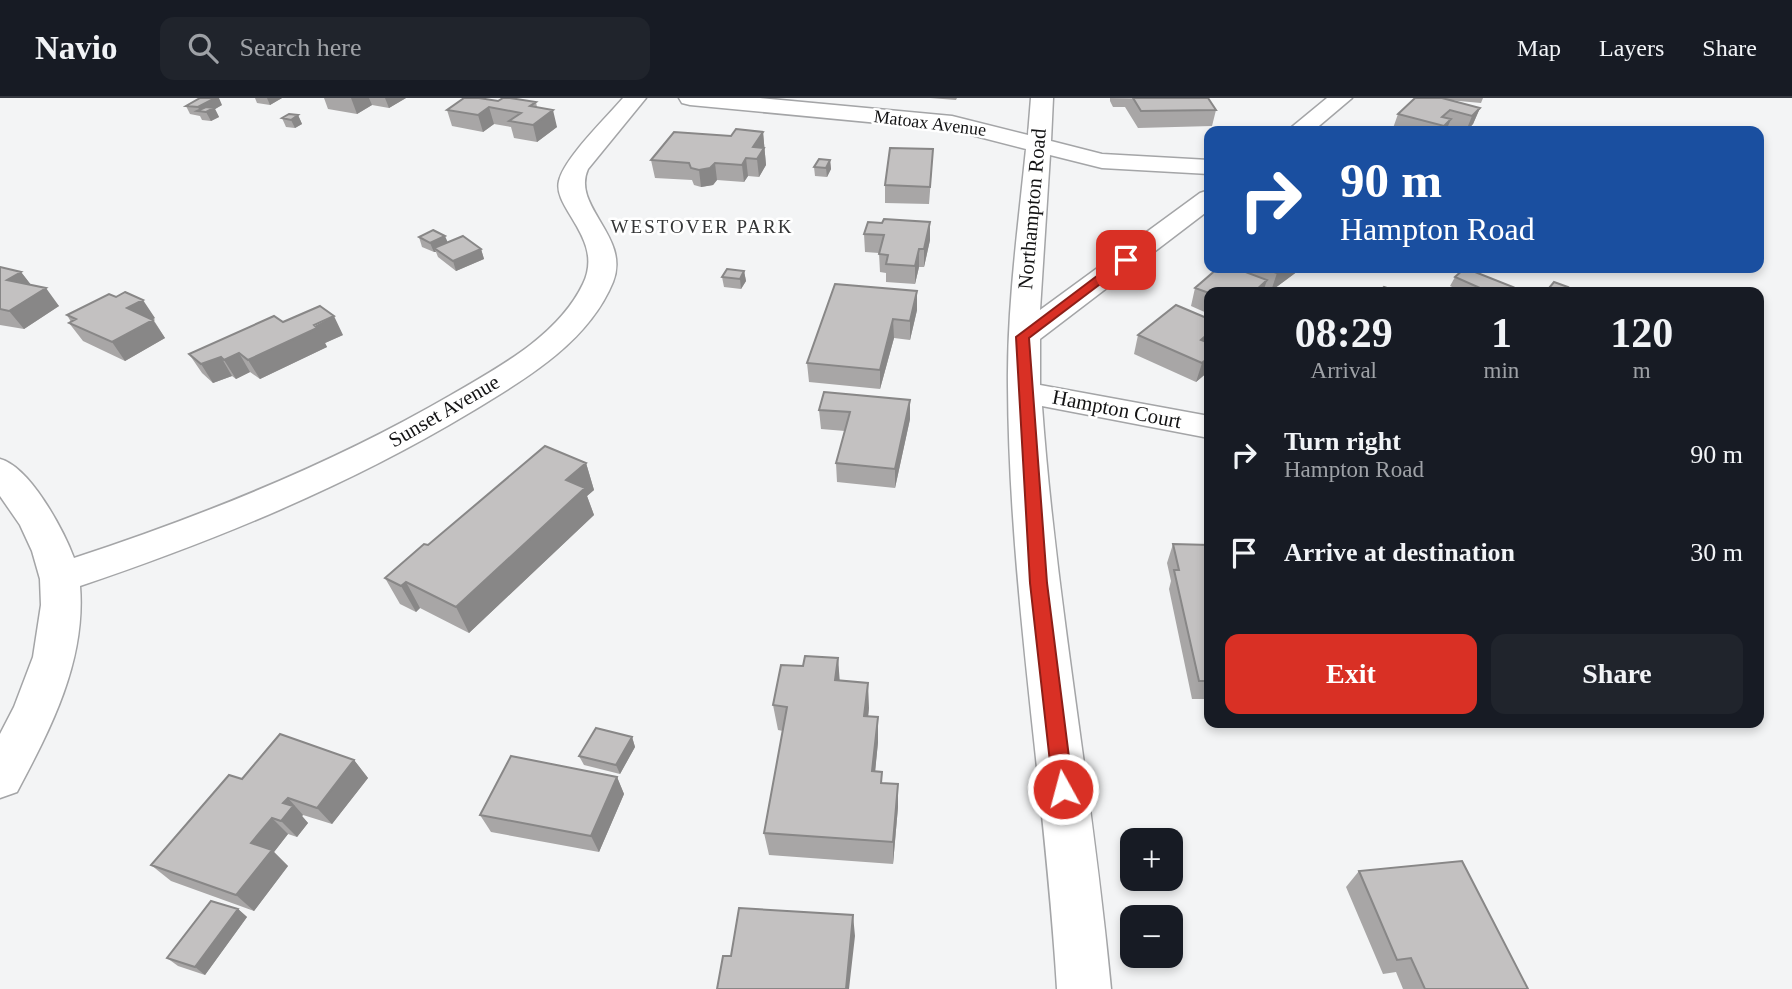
<!DOCTYPE html>
<html lang="en">
<head>
<meta charset="utf-8">
<style>
  body { margin:0; font-family:Georgia,serif; background:#20242c; color:#f1f3f6; height:100vh; display:flex; flex-direction:column; font-size:26px; white-space:nowrap }
  * { box-sizing:border-box; margin:0 }
  p { font-size:23px; color:#9ea1a6 }
  .icon { flex:none; width:38px; height:38px; fill:none; stroke:currentColor; stroke-width:2; stroke-linecap:round; stroke-linejoin:round }
  .map { position:relative; flex:1; overflow:hidden }
  .side { position:absolute; left:1204px; top:189px; width:560px; height:441px; display:flex; flex-direction:column; background:#171b24; border-radius:14px; box-shadow:0 4px 10px #0003 }
  .side>* { flex:none }
  .banner { position:absolute; left:1204px; top:28px; width:560px; height:147px; border-radius:14px; box-shadow:0 4px 10px #0003; background:#1a4fa0; color:#fff; overflow:hidden }
  .tools { position:absolute; left:1120px; top:730px; display:grid; gap:14px }
  .tools a { display:grid; place-items:center; width:63px; height:63px; border-radius:14px; background:#171b24; box-shadow:0 4px 10px #0003; font-size:35px }
  .pin { position:absolute; display:grid; place-items:center; width:60px; height:60px; color:#fff; margin:-30px; border-radius:14px; box-shadow:0 4px 10px #0006 }
  .me { position:absolute; width:77px; margin:-38px; rotate:353deg; stroke-linejoin:round; filter:drop-shadow(0 0 5px #0008) }
  .turn { display:flex; align-items:center; gap:24px; height:147px; padding:0 21px; font-size:32px }
  .turn .icon { width:91px; height:91px; stroke-width:2.5 }
  .turn b { display:block; font-size:49px; line-height:60px }
  .eta { display:flex; justify-content:space-evenly; align-items:center; height:119px; text-align:center }
  .eta b { font-size:42px; font-weight:700; line-height:49px }
  .action { display:flex; gap:14px; margin-top:auto; padding:14px 21px }
  .action a { flex:1; height:80px; border-radius:14px; background:#d93025; color:#fff; font-size:28px; font-weight:700; line-height:80px; text-align:center }
  .action a+a { background:#20242c; color:#f1f3f6 }
  ul { padding:0; list-style:none }
  li { display:flex; align-items:center; gap:21px; height:98px; padding:0 21px }
  li div { flex:1 }
  li b { display:block; font-size:26px }
  li em { font-style:normal }
  header { display:flex; align-items:center; gap:42px; box-sizing:border-box; height:98px; padding:0 35px; background:#171b24; border-bottom:2px solid #363941 }
  header strong { font-size:33px }
  nav { display:flex; gap:38px; margin-inline-start:auto; font-size:24px }
  .search { width:490px; height:63px; background:#20242c; display:flex; align-items:center; gap:18px; box-sizing:border-box; padding:0 24px; border-radius:14px; color:#9ea1a6; font-size:26px }
  .map>svg:first-child { display:block }
  .lines { fill:none; stroke-linecap:round; stroke-linejoin:round }
  .minor-casing { stroke:#a4a5a7; stroke-width:3 }
  .minor { fill:#fff; fill-rule:evenodd }
  .wall { fill:#a8a6a6 }
  .shaded-wall { fill:#888787 }
  .building { fill:#c3c1c1; stroke:#888787; stroke-width:2 }
  .route { fill:#d93025; stroke:#8d1f18; stroke-width:2 }
  .labels { text-anchor:middle; stroke-width:5; stroke-linejoin:round; paint-order:stroke }
  .far-street-label { font-size:18px; fill:#131314; stroke:#fff }
  .far-neighbourhood-label { font-size:19px; letter-spacing:2px; fill:#343536; stroke:#fff }
  .street-label { font-size:21px; fill:#131314; stroke:#fff }
</style>
</head>
<body>
<header>
<strong>Navio</strong>
<div class="search"><svg class="icon" aria-label="search" viewBox="0 0 24 24"><circle cx="10" cy="10" r="6"/><path d="M15 15l6 6"/></svg>Search here</div>
<nav><a>Map</a><a>Layers</a><a>Share</a></nav>
</header>
<div class="map">
<svg width="1792" height="891" viewBox="0 0 1792 891">
  <rect width="100%" height="100%" fill="#f3f4f5"/>
  <g class="lines">
    <defs>
      <path id="minor" d="M623,0h23l-58,71c-17,38 43,67 25,113 -25,61 -88,97 -142,130 -123,74 -255,128 -391,174 6,75 -29,142 -63,206l-17,6v-64l14,-27 19,-50 8,-52 -1,-26 -8,-28 -12,-26 -20,-29v-37c30,8 63,70 74,99 131,-43 258,-94 377,-163 48,-28 107,-59 132,-111 22,-45 -31,-76 -24,-103 5,-23 48,-64 64,-83z
        M679,0h81l192,18 76,19 3,-37h22l-2,43 51,13 107,6v14l-107,-6 -52,-13 -10,155 160,-117 9,-3v20l-169,129v46l169,31v22l-167,-32c14,195 51,388 69,583h-54c-12,-201 -48,-402 -49,-603 -1,-79 10,-158 18,-237l-74,-19 -262,-25 -8,-2z
        M1327,0h25l-39,33h-26z"/>
    </defs>
    <use href="#minor" class="minor-casing"/>
    <use href="#minor" class="minor"/>
  </g>
  <path class="wall" d="M255,0h27l-12,7 -13,-2z
    M324,0h82l-17,10 -17,-3 -15,9 -29,-5z
    M930,0h27l-1,2z
    M1110,0l82,1 24,11 -4,16 -74,2 -13,-21h-12l-3,-6z
    M1415,0h68l-2,5 -33,-3 32,8 -7,16 -6,7h-7l-13,-3 -1,3h-54l6,-17z
    M498,3l38,1 1,5 20,20 -20,15 -23,-4 -3,-11 -17,-3 -11,8 -31,-6 -5,-16z
    M222,7l-7,4 4,8 -8,4 -9,-1 -2,-4 -10,-2 -4,-8z
    M298,17l4,9 -7,4 -9,-1 -4,-9z
    M763,34l3,33 -7,12 -11,-1 -4,6 -27,-2 -4,5 -12,2 -7,-2 -2,-5 -37,-2 -4,-18z
    M830,62l1,9 -4,8 -12,-1 -1,-9z
    M932,68l-3,38 -44,-1v-18z
    M930,124v18l-6,27h-5l-4,17 -29,-2v-9l-6,-1 -1,-19 -14,-1 -1,-18 18,-11z
    M419,139l62,12 3,10 -28,12 -18,-14 -2,-5h-2l-12,-5z
    M0,169l21,5 10,13 28,21 -35,23 -24,-4z
    M1218,170h81l-1,3 -27,20 -7,-3 -1,4h-54v22l-18,-8 4,-18z
    M744,173l2,10 -5,8 -17,-2 -2,-10z
    M1455,179l58,10 -3,5h-47l-13,-6z
    M835,186l82,26 -7,30 -16,-2 -14,51 -71,-7 -2,-19z
    M1568,189l-3,5h-18l2,-4z
    M67,217l88,3 -2,1 12,19 -40,23 -42,-20 -14,-18 2,-1z
    M1209,221v52l-13,11 -62,-28 4,-19z
    M283,224l60,13 -18,8 2,4 -67,32 -10,-7 -14,7 -4,-3 -19,7 -11,-10 -13,-19z
    M824,294l86,27 -15,69 -58,-6 -1,-19 9,-32 -24,-2 -2,-19z
    M586,365l8,27 -7,6 7,19 -125,118 -49,-25 -4,4 -16,-8 -15,-26 43,-33z
    M1173,446l36,1v154h-17l-23,-110 2,-8 -4,-18z
    M838,560l1,23 30,27 -1,9 10,25 -3,29 23,36 -5,57 -124,-9 -5,-22 19,-102 -5,-1 -5,-25 30,-39z
    M632,639l3,10 -15,27 -36,-9 -5,-9z
    M354,662l14,18 -36,46 -29,-9 -1,1 6,7 -11,14 -9,-3 -14,18 14,14 -34,45 -83,-30 -20,-16 91,-86z
    M617,679l7,17 -25,58 -108,-20 -11,-17z
    M1359,773l169,118h-125l-7,-17 -13,2 -37,-87z
    M238,811l9,8 -42,58 -27,-9 -11,-8z"/>
  <path class="shaded-wall" d="M215,0h4l3,7 -7,4 4,8 -8,4 -5,-9h-6l-2,-5z
    M267,0h15l-12,7z
    M351,0h18l3,7 -15,9z
    M385,0h21l-17,10z
    M489,9l5,17 -11,8 -5,-17z
    M1480,10l-7,16 -7,7 6,-15z
    M553,12l4,17 -20,15 -4,-17z
    M298,17l4,9 -7,4 -4,-8z
    M1451,21l-5,12h-4l2,-5z
    M763,34l3,33 -7,12 -2,-18 -4,-12z
    M746,60l2,18 -4,6 -2,-17z
    M830,62l1,9 -4,8 -1,-9z
    M715,65l2,17 -4,5 -12,2 -2,-17z
    M930,124v18l-6,27v-18z
    M445,138l4,9 -15,3 2,4h-2l-4,-9z
    M481,151l3,10 -28,12 -3,-10z
    M919,151v18l-4,17v-18z
    M1284,170h15l-1,3 -27,20 6,-18z
    M744,173l2,10 -5,8 -1,-10z
    M21,174l14,18 -28,-10z
    M1267,182l-4,12h-9z
    M46,190l13,18 -35,23 -15,-18z
    M917,193v19l-7,30v-19z
    M143,202l12,18 -14,8 12,-6 12,18 -40,23 -13,-19 15,-34z
    M334,218l9,19 -18,8 2,4 -67,32 -12,-19z
    M893,221l1,19 -14,51v-19z
    M1209,235v1l-5,18 -3,-12z
    M239,255l11,19 -14,7 -12,-19z
    M221,259l11,19 -19,7 -12,-19z
    M1209,259v14l-13,11 6,-19z
    M910,302v19l-15,69v-19z
    M586,365l8,27 -7,6 7,19 -125,118 -13,-26 110,-127z
    M406,484l14,26 -4,4 -15,-26z
    M838,560l2,26 -5,-4z
    M868,585l1,25 -4,33 -1,-25z
    M878,619v25l-5,52 -1,-23z
    M632,639l3,10 -15,27 -4,-9z
    M354,662l14,18 -36,46 -15,-16z
    M617,679l7,17 -25,58 -8,-16z
    M898,686v23l-5,57v-22z
    M288,700l15,17 -1,1 6,7 -11,14 -16,-16 2,-18z
    M272,720l16,16 -14,18 14,14 -34,45 -18,-16 15,-52z
    M238,811l9,8 -42,58 -10,-8z
    M853,817l2,21 -6,53h-3z"/>
  <path class="building" d="M200,0h15l-17,9 -12,-1z
    M464,0h15l19,3 5,-3h7l26,4 -6,4 23,4 -20,15 -24,-4 12,-8 -32,-6 -11,8 -31,-5z
    M1133,0h75l8,12 -75,1z
    M1415,0h27l38,10 -8,8 -22,-6 -8,7 9,2 -7,7 -46,-12z
    M206,9l8,1 -8,4 -9,-1z
    M289,16l9,1 -7,5 -9,-2z
    M736,31l27,3 -10,15 11,1 -7,11 -11,-1 -4,7 -27,-2 -5,5 -11,2 -8,-2 -2,-5 -38,-3 23,-28 57,4z
    M890,50l43,1 -3,38 -45,-2z
    M819,61l11,1 -4,8 -12,-1z
    M884,121l46,3 -6,27h-5l-4,17 -29,-2 2,-9 -9,-1 5,-19 -20,-1 4,-12 14,1z
    M433,132l12,6 -15,7 -11,-6z
    M463,138l18,13 -28,12 -19,-13z
    M0,169l21,5 -14,8 39,8 -37,23 -9,-2z
    M1218,170h17l32,12 -13,12h-45v1l-14,-5z
    M1264,170h20l-7,5z
    M1465,170l48,19 -6,5h-18l-34,-15z
    M727,171l17,2 -4,8 -18,-2z
    M1554,184l14,5 -3,5h-5l-11,-4z
    M835,186l82,7 -7,30 -17,-2 -13,51 -73,-7z
    M1384,189l15,5h-20z
    M125,194l18,8 -16,8 26,12 -41,22 -43,-19 7,-4 -9,-4 42,-21 7,3z
    M1176,207l33,14v14l-8,7 8,3v14l-7,6 -64,-28z
    M320,208l14,10 -20,9 3,3 -69,32 -9,-7 -15,7 -3,-3 -20,7 -12,-10 85,-38 9,6z
    M824,294l86,8 -15,69 -59,-6 14,-51 -31,-2z
    M545,348l41,17 -20,17 19,8 -129,119 -50,-25 -5,4 -16,-8 39,-34 4,1z
    M1173,446l36,1v136h-10l-25,-111h5z
    M805,558l33,2 -3,22 33,3 -4,33 14,1 -6,54 10,1 -1,11 17,1 -5,58 -129,-9 23,-126 -14,-2 8,-40 22,1z
    M596,630l36,9 -16,28 -37,-9z
    M280,636l74,26 -37,48 -29,-10 -5,5 10,3 -12,15 -9,-3 -21,25 21,7 -36,45 -85,-30 78,-90 13,4z
    M511,658l106,21 -26,59 -111,-21z
    M1462,763l66,128h-103l-14,-31 -14,2 -38,-89z
    M211,803l27,8 -43,58 -28,-9z
    M739,810l114,7 -7,74h-129l6,-33h8z"/>
  <path class="route" d="M1122,159l10,3 -103,78 18,245 26,206 -3,7 -7,2 -7,-2 -3,-7 -23,-206 -14,-246z"/>
  <g class="labels">
    <g class="far-street-label">
      <text transform="translate(930 25) rotate(7)" y="6">Matoax Avenue</text>
    </g>
    <g class="far-neighbourhood-label">
      <text x="702" y="135">WESTOVER PARK</text>
    </g>
    <g class="street-label">
      <text transform="translate(1032 111) rotate(-85)" y="7">Northampton Road</text>
      <text transform="translate(1117 311) rotate(11)" y="7">Hampton Court</text>
      <text transform="translate(444 313) rotate(-30)" y="7">Sunset Avenue</text>
    </g>
  </g>
</svg>
<div class="tools">
<a>+</a>
<a>−</a>
</div>
<div class="pin" style="left:1126px;top:162px;background:#d93025"><svg class="icon" aria-label="arrive" viewBox="0 0 24 24"><path d="M6 21V4h12l-3 4 3 4H6"/></svg></div>
<svg class="me" style="left:1063px;top:691px" viewBox="-20 -20 40 40"><circle r="17" fill="#d93025" stroke="#fff" stroke-width="3"/><path d="M0-11L8 9 0 5-8 9z" fill="#fff"/></svg>
<div class="banner">
<div class="turn"><svg class="icon" aria-label="right" viewBox="0 0 24 24"><path d="M7 20v-9h11M14 6l5 5-5 5"/></svg><div><b>90 m</b>Hampton Road</div></div>
</div>
<section class="side">
<div class="eta">
<div><b>08:29</b><p>Arrival</p></div>
<div><b>1</b><p>min</p></div>
<div><b>120</b><p>m</p></div>
</div>
<ul>
<li><svg class="icon" aria-label="right" viewBox="0 0 24 24"><path d="M7 20v-9h11M14 6l5 5-5 5"/></svg><div><b>Turn right</b><p>Hampton Road</p></div><em>90 m</em></li>
<li><svg class="icon" aria-label="arrive" viewBox="0 0 24 24"><path d="M6 21V4h12l-3 4 3 4H6"/></svg><div><b>Arrive at destination</b></div><em>30 m</em></li>
</ul>
<div class="action"><a>Exit</a><a>Share</a></div>
</section>
</div>
</body>
</html>
